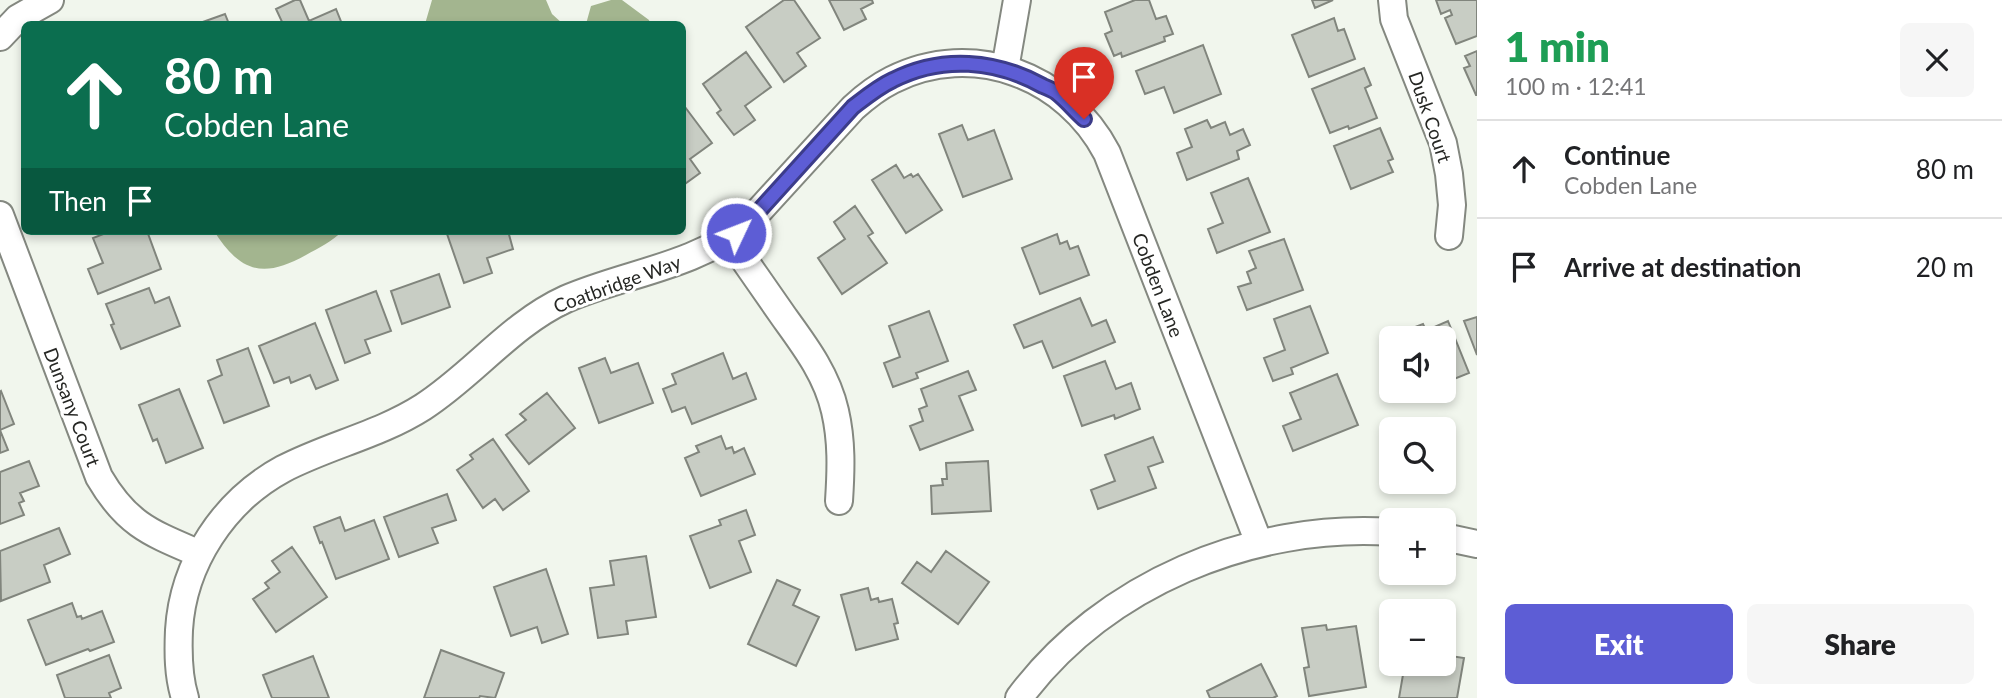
<!DOCTYPE html>
<html lang="en">
<head>
<meta charset="utf-8">
<style>
  body { margin:0; font-family:Lato,sans-serif; background:#f6f6f6; color:#202124; height:100vh; display:flex; flex-direction:column; font-size:26px; white-space:nowrap }
  * { box-sizing:border-box; margin:0 }
  p { font-size:23px; color:#757577 }
  .icon { flex:none; width:38px; height:38px; fill:none; stroke:currentColor; stroke-width:2; stroke-linecap:round; stroke-linejoin:round }
  .map { position:relative; flex:1; overflow:hidden }
  .panel { display:flex; flex-direction:column; background:#fff; width:525px }
  .panel>* { flex:none }
  .top-card { position:absolute; left:21px; top:21px; width:665px; height:214px; border-radius:10px; box-shadow:0 4px 10px #0003; background:#0b6e4f; color:#fff; overflow:hidden }
  .fabs { position:absolute; left:1379px; top:326px; display:grid; gap:14px }
  .fabs a { display:grid; place-items:center; width:77px; height:77px; border-radius:10px; background:#fff; box-shadow:0 4px 10px #0003; font-size:35px }
  .pin { position:absolute; display:grid; place-items:center; width:60px; height:60px; color:#fff; margin:-72px -30px; border-radius:50% 50% 50% 0; rotate:-45deg; box-shadow:0 0 7px #0007 }
  .pin .icon { rotate:45deg }
  .me { position:absolute; width:77px; margin:-38px; rotate:47deg; stroke-linejoin:round; filter:drop-shadow(0 0 5px #0008) }
  .turn { display:flex; align-items:center; gap:24px; height:147px; padding:0 28px; font-size:32px }
  .turn .icon { width:91px; height:91px; stroke-width:2.5 }
  .turn b { display:block; font-size:49px; line-height:60px }
  .then { display:flex; align-items:center; height:66px; padding:0 28px; background:#0003; gap:14px; font-size:26px }
  .round { display:grid; place-items:center; flex:none; width:74px; height:74px; border-radius:10px; background:#f6f6f6 }
  .overview { display:flex; align-items:center; justify-content:space-between; height:119px; padding:0 28px }
  h1 { font-size:42px; font-weight:800; line-height:52px; color:#1e9e55 }
  .button { display:flex; gap:14px; margin-top:auto; padding:14px 28px }
  .button a { flex:1; height:80px; border-radius:10px; background:#5d5dd5; color:#fff; font-size:28px; font-weight:800; line-height:80px; text-align:center }
  .button a+a { background:#f6f6f6; color:#202124 }
  ul { padding:0; list-style:none }
  li { display:flex; align-items:center; gap:21px; height:98px; padding:0 28px; border-top:2px solid #e0e0e0 }
  li div { flex:1 }
  li b { display:block; font-size:26px }
  li em { font-style:normal }
  main { display:flex; flex:1; min-height:0 }
  .map>svg:first-child { display:block }
  .water { fill:#a3b58f }
  .building { fill:#c8cdc4; stroke:#81857d; stroke-width:2 }
  .lines { fill:none; stroke-linecap:round; stroke-linejoin:round }
  .minor-casing { stroke:#848880; stroke-width:30 }
  .minor { stroke:#fff; stroke-width:26 }
  .route-casing { stroke:#3c3c8a; stroke-width:18 }
  .route { stroke:#5d5dd5; stroke-width:12 }
  .labels { text-anchor:middle; stroke-width:6; stroke-linejoin:round; paint-order:stroke }
  .street-label { font-size:19px; fill:#262724; stroke:#fff }
</style>
</head>
<body>
<main>
<div class="map">
<svg width="1477" height="698" viewBox="0 0 1477 698">
  <rect width="100%" height="100%" fill="#f1f6ed"/>
  <path class="water" d="M432,0h114l6,14 11,10h-138z
    M611,0h11l27,20 1,4h-64l5,-18z
    M214,231h129c-11,10 -24,17 -37,24 -43,24 -66,17 -92,-24z"/>
  <path class="building" d="M295,0h5l9,21 27,-12 6,15h-59l-7,-15z
    M784,0h10l26,38 -23,15 9,13 -22,16 -38,-55z
    M829,0h43l1,3 -12,6 5,10 -22,11z
    M1135,0h14l7,19 10,-3 7,18 -9,3 1,4 -43,16 -1,-4 -7,3 -9,-22 7,-3 -7,-19z
    M1312,0h21l-18,8z
    M1436,0h41v36l-21,8 -11,-26 7,-3 -2,-5 -9,4z
    M225,14l4,10h-28l-1,-1z
    M1334,18l4,13 6,-2 11,30 -46,18 -17,-42z
    M1203,45l18,49 -47,19 -10,-26 -19,7 -9,-23z
    M1477,51v44h-1l-12,-27 6,-2 -5,-10z
    M746,52l25,35 -26,19 10,14 -21,15 -17,-22 4,-3 -18,-26z
    M1364,68l7,17 -6,3 12,30 -28,11 -1,-3 -18,7 -18,-44z
    M682,103l30,40 -22,16 10,14 -18,13z
    M1207,120l4,8 14,-6 5,13 13,-6 7,16 -13,6 2,8 -52,21 -10,-27 15,-6 -7,-18z
    M962,125l6,15 26,-10 18,49 -49,18 -24,-63z
    M1380,128l13,31 -5,2 5,11 -42,17 -17,-43z
    M896,165l8,13 7,-4 2,3 5,-3 24,36 -36,23 -34,-53z
    M1248,178l22,54 -53,21 -9,-24 15,-6 -12,-30z
    M855,206l18,27 -5,3 19,27 -45,31 -24,-36 27,-19 -11,-17z
    M111,231h36l14,38 -63,25 -10,-25 15,-6 -10,-25z
    M446,231h62l5,18 -26,9 5,15 -28,10z
    M1057,234l3,10 7,-3 3,8 8,-3 11,29 -49,19 -18,-46z
    M1284,239l19,51 -56,20 -9,-23 13,-4 -4,-11 9,-4 -7,-17z
    M439,274l11,33 -48,17 -11,-33z
    M149,288l6,15 14,-6 11,29 -59,23 -10,-24 3,-1 -8,-20z
    M376,291l15,40 -26,9 5,13 -25,10 -19,-53z
    M1080,298l12,28 14,-6 9,22 -62,26 -11,-27 -18,7 -10,-23z
    M1310,306l18,47 -37,15 2,6 -20,7 -9,-23 21,-8 -11,-31z
    M929,311l19,50 -32,12 2,5 -25,9 -9,-24 16,-6 -11,-31z
    M1477,317v38l-13,-34z
    M1448,321l21,52 -25,10v-45h-34l-3,-8 16,-6 6,13 6,-2 -3,-7z
    M315,323l23,57 -22,9 -6,-14 -19,8 -2,-6 -15,6 -15,-37z
    M248,348l21,58 -45,17 -16,-42 14,-6 -5,-15z
    M723,353l10,26 13,-6 10,26 -64,25 -7,-17 -13,5 -9,-23 13,-5 -4,-10z
    M605,358l6,15 27,-10 15,40 -54,20 -20,-55z
    M1105,361l11,28 15,-6 9,26 -25,10 -1,-4 -32,11 -18,-50z
    M968,371l8,19 -17,6 14,34 -53,20 -10,-24 13,-5 -4,-12 8,-3 -6,-17z
    M1337,374l21,51 -65,26 -10,-25 18,-7 -11,-26z
    M179,389l24,59 -37,15 -9,-24 -4,2 -14,-36z
    M1,391l13,33 -14,6v-38z
    M547,393l28,35 -46,36 -23,-29 20,-15 -6,-6z
    M0,430l8,20 -8,3z
    M721,436l5,13 6,-2 2,6 10,-5 11,26 -54,22 -16,-38 14,-6 -3,-6z
    M1153,437l10,25 -15,5 8,21 -58,21 -7,-19 24,-9 -10,-26z
    M493,439l36,52 -26,19 -8,-11 -12,9 -26,-38 16,-11 -3,-4z
    M29,461l10,25 -19,7 4,8 -5,2 5,12 -24,9v-52z
    M988,461l3,50 -59,3 -1,-28 12,-1 -1,-6h5l-1,-16z
    M447,494l9,26 -24,8 6,15 -39,14 -15,-40z
    M746,510l9,25 -16,6 12,31 -41,16 -20,-52 31,-11 -2,-5z
    M340,517l5,14 29,-11 15,39 -53,20 -14,-37 -2,1 -6,-16z
    M59,528l11,26 -26,11 6,17 -49,19 -1,-50z
    M292,547l35,50 -51,35 -23,-33 16,-11 -4,-5 15,-11 -8,-11z
    M946,551l43,31 -31,42 -56,-41 15,-21 14,10z
    M646,556l10,61 -30,4 2,13 -30,4 -8,-50 24,-3 -4,-24z
    M546,569l22,65 -26,9 -5,-16 -26,9 -17,-49z
    M777,580l23,10 -7,15 26,12 -23,49 -48,-22z
    M868,588l3,12 7,-2 1,4 13,-3 6,24 -4,1 4,15 -42,11 -15,-55z
    M72,603l5,14 4,-1 1,3 20,-8 12,31 -24,9 -2,-2 -42,16 -18,-45z
    M1326,625l1,5 29,-4 10,61 -57,9 -5,-28 5,-1 -7,-39z
    M441,650l63,23 -9,25 -15,-2 -1,2h-55z
    M109,655l12,33 -12,5 2,5h-46l-8,-23z
    M1444,655l20,3 -7,40h-58l6,-35h39z
    M313,656l16,42h-57l-9,-23z
    M1261,664l16,32 -4,2h-63l-3,-7z"/>
  <g class="lines">
    <defs>
      <path id="minor" d="M1392,0l2,19 49,124 6,31 3,31 -3,31
        M0,37l18,-19 32,-18
        M1005,69l12,-69
        M0,215l99,262c28,48 52,56 101,77
        M729,238c18,26 37,53 55,79 21,29 43,58 51,94 7,30 6,59 4,90
        M1444,537l33,7
        M185,698c-7,-22 -7,-45 -6,-68 4,-67 45,-129 104,-161 46,-24 96,-34 140,-62 50,-32 88,-83 143,-108 60,-26 127,-32 180,-74l107,-117c12,-11 25,-21 39,-28 81,-41 175,-4 215,73l152,390
        M1019,698c85,-114 232,-175 372,-166"/>
    </defs>
    <use href="#minor" class="minor-casing"/>
    <use href="#minor" class="minor"/>
  </g>
  <g class="lines">
    <defs>
      <path id="route" d="M736,233l21,-20 96,-106c13,-10 25,-20 40,-27 49,-25 103,-20 150,6 5,2 10,4 14,7 10,8 18,18 27,26"/>
    </defs>
    <use href="#route" class="route-casing"/>
    <use href="#route" class="route"/>
  </g>
  <g class="labels">
    <g class="street-label">
      <text transform="translate(1430 117) rotate(71)" y="7">Dusk Court</text>
      <text transform="translate(617 284) rotate(-20)" y="7">Coatbridge Way</text>
      <text transform="translate(1158 285) rotate(69)" y="7">Cobden Lane</text>
      <text transform="translate(72 407) rotate(69)" y="7">Dunsany Court</text>
    </g>
  </g>
</svg>
<div class="fabs">
<a><svg class="icon" aria-label="sound" viewBox="0 0 24 24"><path d="M4 9h4l5-4v14l-5-4H4zM17 9q2 3 0 6"/></svg></a>
<a><svg class="icon" aria-label="search" viewBox="0 0 24 24"><circle cx="10" cy="10" r="6"/><path d="M15 15l6 6"/></svg></a>
<a>+</a>
<a>−</a>
</div>
<div class="pin" style="left:1084px;top:119px;background:#d93025"><svg class="icon" aria-label="arrive" viewBox="0 0 24 24"><path d="M6 21V4h12l-3 4 3 4H6"/></svg></div>
<svg class="me" style="left:736px;top:233px" viewBox="-20 -20 40 40"><circle r="17" fill="#5d5dd5" stroke="#fff" stroke-width="3"/><path d="M0-11L8 9 0 5-8 9z" fill="#fff"/></svg>
<div class="top-card">
<div class="turn"><svg class="icon" aria-label="ahead" viewBox="0 0 24 24"><path d="M12 20V5M6 11l6-6 6 6"/></svg><div><b>80 m</b>Cobden Lane</div></div>
<div class="then">Then<svg class="icon" aria-label="arrive" viewBox="0 0 24 24"><path d="M6 21V4h12l-3 4 3 4H6"/></svg></div>
</div>
</div>
<section class="panel">
<div class="overview"><div><h1>1 min</h1><p>100 m · 12:41</p></div><a class="round"><svg class="icon" aria-label="close" viewBox="0 0 24 24"><path d="M6 6l12 12M18 6L6 18"/></svg></a></div>
<ul>
<li><svg class="icon" aria-label="ahead" viewBox="0 0 24 24"><path d="M12 20V5M6 11l6-6 6 6"/></svg><div><b>Continue</b><p>Cobden Lane</p></div><em>80 m</em></li>
<li><svg class="icon" aria-label="arrive" viewBox="0 0 24 24"><path d="M6 21V4h12l-3 4 3 4H6"/></svg><div><b>Arrive at destination</b></div><em>20 m</em></li>
</ul>
<div class="button"><a>Exit</a><a>Share</a></div>
</section>
</main>
</body>
</html>
